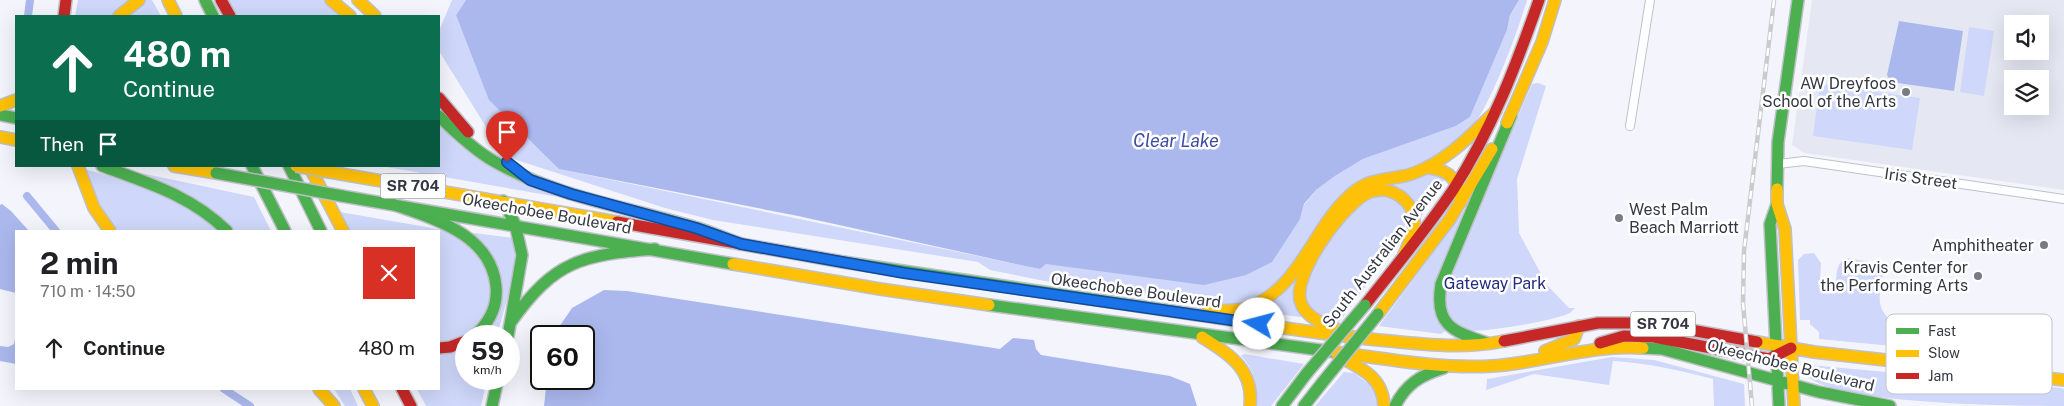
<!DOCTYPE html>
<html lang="en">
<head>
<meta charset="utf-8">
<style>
  body { margin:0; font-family:"Public Sans",sans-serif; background:#f6f6f6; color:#202124; height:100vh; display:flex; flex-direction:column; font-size:19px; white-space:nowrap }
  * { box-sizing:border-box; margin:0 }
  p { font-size:16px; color:#757577 }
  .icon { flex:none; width:28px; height:28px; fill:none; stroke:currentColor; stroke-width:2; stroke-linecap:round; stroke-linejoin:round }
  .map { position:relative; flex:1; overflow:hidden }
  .panel { position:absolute; left:15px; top:230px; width:425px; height:160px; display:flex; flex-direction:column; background:#fff; border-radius:0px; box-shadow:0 5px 20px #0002 }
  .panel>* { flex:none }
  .top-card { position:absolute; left:15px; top:15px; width:425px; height:152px; border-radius:0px; box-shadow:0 5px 20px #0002; background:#0b6e4f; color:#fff; overflow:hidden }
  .fabs { position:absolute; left:2004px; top:15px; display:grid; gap:10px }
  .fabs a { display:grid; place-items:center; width:45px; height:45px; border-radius:0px; background:#fff; box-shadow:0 5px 20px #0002; font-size:25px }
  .speed { position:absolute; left:455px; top:325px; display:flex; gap:10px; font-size:25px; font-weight:700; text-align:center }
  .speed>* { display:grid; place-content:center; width:65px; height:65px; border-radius:50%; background:#fff; box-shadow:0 5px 20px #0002; line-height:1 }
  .speed small { font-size:12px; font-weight:400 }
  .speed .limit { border:2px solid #111; border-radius:8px; background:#fff; color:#111 }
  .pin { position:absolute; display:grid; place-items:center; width:42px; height:42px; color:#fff; margin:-51px -21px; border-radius:50% 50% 50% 0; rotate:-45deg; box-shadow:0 0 5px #0007 }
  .pin .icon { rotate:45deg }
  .me { position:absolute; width:55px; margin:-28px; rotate:278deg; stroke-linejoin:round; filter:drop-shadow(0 0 4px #0008) }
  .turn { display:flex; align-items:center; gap:18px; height:105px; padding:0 25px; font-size:22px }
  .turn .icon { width:65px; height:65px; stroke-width:2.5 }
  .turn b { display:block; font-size:35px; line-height:42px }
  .then { display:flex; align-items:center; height:48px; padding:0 25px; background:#0003; gap:10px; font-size:19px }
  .round { display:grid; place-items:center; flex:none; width:52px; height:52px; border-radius:0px; background:#f6f6f6 }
  .headline { display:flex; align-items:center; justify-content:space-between; height:85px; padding:0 25px }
  h1 { font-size:30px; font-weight:700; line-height:38px }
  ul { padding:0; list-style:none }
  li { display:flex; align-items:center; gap:15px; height:65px; padding:0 25px }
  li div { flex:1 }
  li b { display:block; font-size:19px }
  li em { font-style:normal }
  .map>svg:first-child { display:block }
  .built { fill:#e5e8f3; fill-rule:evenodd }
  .green { fill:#cfd7fa }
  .water { fill:#abb8ed }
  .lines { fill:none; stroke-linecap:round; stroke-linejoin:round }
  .canal { stroke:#abb8ed; stroke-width:8 }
  .street-casing { stroke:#bfc0c8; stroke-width:10 }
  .fast-casing { stroke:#bfc0c8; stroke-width:14 }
  .slow-casing { stroke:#bfc0c8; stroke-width:14 }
  .jam-casing { stroke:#bfc0c8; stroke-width:14 }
  .street { stroke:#fdfeff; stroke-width:8 }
  .fast { stroke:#4caf50; stroke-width:11 }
  .slow { stroke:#ffc107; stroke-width:11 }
  .jam { stroke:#c62828; stroke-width:11 }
  .rail-casing { stroke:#cbcbce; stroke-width:4.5 }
  .rail { stroke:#fff; stroke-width:2.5; stroke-dasharray:8; stroke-linecap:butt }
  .fast-bridge-casing { stroke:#bfc0c8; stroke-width:14; stroke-linecap:butt }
  .slow-bridge-casing { stroke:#bfc0c8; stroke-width:14; stroke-linecap:butt }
  .fast-bridge { stroke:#4caf50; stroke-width:11 }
  .slow-bridge { stroke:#ffc107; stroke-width:11 }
  .route-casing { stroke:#114b97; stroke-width:12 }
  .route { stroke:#1a73e8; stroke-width:9 }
  .poi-dot { fill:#787a84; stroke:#fff; stroke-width:2 }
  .labels { text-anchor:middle; stroke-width:5; stroke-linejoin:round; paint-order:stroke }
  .shield { fill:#fff; stroke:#72747b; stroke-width:1 }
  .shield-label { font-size:15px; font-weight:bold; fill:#353843 }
  .poi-label { font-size:16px; fill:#353843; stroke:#fff; text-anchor:end }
  .street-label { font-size:16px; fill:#353843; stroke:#fff }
  .park-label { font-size:16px; fill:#242c7e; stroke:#fff }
  .water-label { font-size:18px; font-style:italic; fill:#3f4ea2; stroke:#fff }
  .key { fill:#fff; stroke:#c2c3c7; stroke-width:1 }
  .key-label { font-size:14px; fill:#353843 }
</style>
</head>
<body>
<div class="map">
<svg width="2064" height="406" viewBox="0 0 2064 406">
  <rect width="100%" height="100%" fill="#f4f5fc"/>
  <path class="built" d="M1812,0h252v190l-260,-37 -12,-8zM2012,24h28v27h-28zM2012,79h28v27h-28z"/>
  <path class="green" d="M78,0h74l9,16h-86z
    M227,0h97l19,16h-107z
    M452,0h14l-10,15 103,154 481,100 6,-5 254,-45 4,-14 12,-15 19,-14 28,-17 93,-33 14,-9 37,-87 3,-15 9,-15h8c-9,31 -37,108 -58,131 -13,14 -33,26 -51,33 -19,8 -39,9 -58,15 -5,2 -10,8 -14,12 -29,27 -47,76 -77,98 -12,8 -25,12 -39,16l-185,-24 -55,-11 -12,-8 -265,-42 -48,-12 -161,-52 -65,-105v-20z
    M1969,27l25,4 -10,65 -24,-4z
    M1538,83l8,3 -29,93 2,54 28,52 22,23h6c-1,1 -4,4 -5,5 -13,7 -90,21 -103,17 -10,-2 -16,-8 -22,-15l-1,-28 88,-203z
    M1820,84l100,14 -8,52 -99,-14z
    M439,120l125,78 -183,-32h58z
    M85,169l82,24 54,38h-103l-14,-18z
    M1430,172l17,4 -27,43 -8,-22 -25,-12z
    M141,173l113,24 17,34h-36l-10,-10z
    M1390,196l12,8 8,17 -4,1 -3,13 -65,89 -20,-8v-3l-4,-3 -2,2c-3,-5 -8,-12 -9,-17 -2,-20 49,-89 68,-98 5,-2 13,-1 19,-1z
    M1467,206l-32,84 11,40 -5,4 -62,-8z
    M340,212l98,17 18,6 32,30 3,42 -18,25 -34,12v-113h-90z
    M474,233l39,5c7,31 -9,68 -16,98h-18l21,-34 -28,-68z
    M1814,253l7,10 -1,17 16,1c1,-10 1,-20 12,-23l36,7c-5,41 -12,40 21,69l1,8 -3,5 -84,-8v-7l-9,-8v-4h-10l-2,-60 6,-6z
    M1296,276l-2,19 9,20 -3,2 -39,-5 -1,-4 19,-10z
    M466,344v35h21l-6,27h-55l-9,-17h22v-38z
    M1244,354l60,10 -33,42h-15c3,-19 -2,-37 -15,-50z
    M1612,357l42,3 90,24 1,22h-31l-1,-27c-34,-9 -65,-16 -100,-18l-4,24 -75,-11 -48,16 1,-11z
    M1809,365l252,23 3,1v17c-40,0 -242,-1 -259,-33l1,-6z
    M1344,372l10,1 15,11 4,-1 5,12 -1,11h-62z
    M334,389h16l8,17h-13z"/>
  <path class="water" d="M466,0h1053l-9,15 -3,15 -37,87 -14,9 -93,33 -28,17 -19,14 -12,14 -4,15 -28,43 -26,13 -42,10 -158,-21 -6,5 -15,-3 -227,-50 -239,-47 -70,-69 -33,-85z
    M1899,21l64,10 -9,60 -63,-9 -4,-7z
    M2,204l9,7 18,20h-13v62l-16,-4v-84z
    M604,290l23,1 373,58 13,-11 21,2 2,9 5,6 129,21 20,8 7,22h-653l3,-27h37v-43h-31l19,-28z
    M16,332v32l-16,-3v-15l8,1 6,-3z"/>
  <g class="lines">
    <path class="canal" d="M28,16l2,-16
      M27,196l29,35
      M224,389l26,17"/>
    <defs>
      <path id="street" d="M1630,126l20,-126
        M1778,164l26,-3 260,38"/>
      <path id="fast" d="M205,0l8,16
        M0,115l16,3
        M439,116c17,17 35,34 56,46 62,35 132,45 199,65 16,4 31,12 47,17
        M102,166c46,17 90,30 125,65
        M252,166l33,65
        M289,166l32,65
        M1777,189l1,-47 20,-142
        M342,196l391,68
        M503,201l12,23 7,31 -14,81
        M392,204c42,15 99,30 104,82 2,20 -7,37 -22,50
        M1777,204l-7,20 9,182
        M843,262l342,51
        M989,305l346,47
        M511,322c44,-62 71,-67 144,-73
        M1487,343c-35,-12 -53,-18 -46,-59l70,-168
        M1643,348l19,1 157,43 71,14
        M492,406l6,-27
        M1282,406l25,-33
        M1304,406l18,-23
        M1395,406c11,-22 26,-31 49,-38"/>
      <path id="slow" d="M168,0l8,16
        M331,0l19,16
        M358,0l17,16
        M119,16l20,-16
        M0,106l16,-6
        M1507,123l35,-81 13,-42
        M0,137l16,3
        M78,166l16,42 16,23
        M174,166l42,7
        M309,166l34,65
        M1429,168c22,2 29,13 32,34
        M324,171l293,51
        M1777,189v15l8,25 9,177
        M733,264l147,25 109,16
        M1208,310c12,0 26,2 38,-2 56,-18 67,-85 110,-118 17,-13 40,-10 58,-17 33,-12 57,-38 82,-62
        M1185,313c68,10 136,22 205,28 39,4 75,8 114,0
        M1378,314l72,-95 42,-70
        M1340,331c-14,-6 -34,-13 -39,-28 -11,-27 44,-102 69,-111 22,-8 46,10 44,33 -1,11 -7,22 -11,32
        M1202,337c28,18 52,32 48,69
        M1757,342l57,10 250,28
        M1545,351l29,-12 5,-13
        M1335,352c52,7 105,17 157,14 51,-3 98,-22 151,-18
        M1338,356c23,12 45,21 46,50
        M319,389l15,17
        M364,389l9,17"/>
      <path id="jam" d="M221,0l9,16
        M64,16l2,-16
        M439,98l29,34
        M617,222l226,40
        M1365,305c30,-38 61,-75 88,-115 38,-59 63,-124 86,-190
        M1504,341l94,-18h54l105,19
        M1600,343l24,-7 30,1 115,22 22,-11
        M439,348l11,-1 16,-6
        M402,389l9,17"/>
    </defs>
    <use href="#street" class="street-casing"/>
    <use href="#fast" class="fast-casing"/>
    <use href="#slow" class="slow-casing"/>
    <use href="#jam" class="jam-casing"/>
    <use href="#street" class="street"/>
    <use href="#fast" class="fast"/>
    <use href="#slow" class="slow"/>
    <use href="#jam" class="jam"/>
    <defs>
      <path id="rail" d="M1752,406l-9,-103 1,-52 30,-251"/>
    </defs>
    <use href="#rail" class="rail-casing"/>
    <use href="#rail" class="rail"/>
    <defs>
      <path id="fast-bridge" d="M216,173l126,23
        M1307,373l58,-68
        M1322,383l56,-69"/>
      <path id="slow-bridge" d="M296,166l28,5"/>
    </defs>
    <use href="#fast-bridge" class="fast-bridge-casing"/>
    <use href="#slow-bridge" class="slow-bridge-casing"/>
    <use href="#fast-bridge" class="fast-bridge"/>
    <use href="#slow-bridge" class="slow-bridge"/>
  </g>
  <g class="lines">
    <defs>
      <path id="route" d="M507,162l23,18 41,14 125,34 45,16 163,29 355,51"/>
    </defs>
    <use href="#route" class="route-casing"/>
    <use href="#route" class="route"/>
  </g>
  <g class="poi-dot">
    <circle cx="1906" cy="92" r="5"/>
    <circle cx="1619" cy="218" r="5"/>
    <circle cx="2044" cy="245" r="5"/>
    <circle cx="1978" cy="276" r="5"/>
  </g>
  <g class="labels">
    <g class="shield">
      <rect x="380.5" y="173.5" width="65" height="25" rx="4"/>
      <rect x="1630.5" y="311.5" width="65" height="25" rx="4"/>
    </g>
    <g class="shield-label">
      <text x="413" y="191">SR 704</text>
      <text x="1663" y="329">SR 704</text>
    </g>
    <g class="poi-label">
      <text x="1896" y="89">AW Dreyfoos<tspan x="1896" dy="18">School of the Arts</tspan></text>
      <text x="1629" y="215" text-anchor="start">West Palm<tspan x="1629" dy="18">Beach Marriott</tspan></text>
      <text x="2034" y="251">Amphitheater</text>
      <text x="1968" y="273">Kravis Center for<tspan x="1968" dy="18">the Performing Arts</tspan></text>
    </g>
    <g class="street-label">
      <text transform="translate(1921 178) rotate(8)" y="6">Iris Street</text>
      <text transform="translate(547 213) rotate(10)" y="6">Okeechobee Boulevard</text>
      <text transform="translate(1382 253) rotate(-52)" y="6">South Australian Avenue</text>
      <text transform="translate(1136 290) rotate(8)" y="6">Okeechobee Boulevard</text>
      <text transform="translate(1791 365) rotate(14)" y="6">Okeechobee Boulevard</text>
    </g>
    <g class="park-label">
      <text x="1495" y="289">Gateway Park</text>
    </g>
    <g class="water-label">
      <text x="1176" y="147">Clear Lake</text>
    </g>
  </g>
  <rect x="1886" y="314" width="166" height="80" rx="8" class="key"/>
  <rect x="1896" y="328" width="23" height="6" fill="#4caf50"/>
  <rect x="1896" y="350" width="23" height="7" fill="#ffc107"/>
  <rect x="1896" y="373" width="23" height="6" fill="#c62828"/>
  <g class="key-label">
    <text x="1928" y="336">Fast</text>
    <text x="1928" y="358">Slow</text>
    <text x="1928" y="381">Jam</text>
  </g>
</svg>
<div class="fabs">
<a><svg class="icon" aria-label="sound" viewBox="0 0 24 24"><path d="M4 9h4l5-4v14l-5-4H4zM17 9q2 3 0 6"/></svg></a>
<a><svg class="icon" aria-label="layers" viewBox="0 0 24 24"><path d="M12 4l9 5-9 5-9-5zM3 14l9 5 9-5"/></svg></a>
</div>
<div class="speed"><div>59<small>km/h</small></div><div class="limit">60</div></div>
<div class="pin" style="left:507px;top:162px;background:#d93025"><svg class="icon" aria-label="arrive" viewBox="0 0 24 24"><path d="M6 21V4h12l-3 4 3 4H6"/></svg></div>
<svg class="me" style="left:1259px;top:324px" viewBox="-20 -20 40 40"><circle r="19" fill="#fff"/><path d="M0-13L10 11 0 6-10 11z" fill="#1a73e8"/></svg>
<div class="top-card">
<div class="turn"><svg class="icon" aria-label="ahead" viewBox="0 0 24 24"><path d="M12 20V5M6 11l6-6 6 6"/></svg><div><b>480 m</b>Continue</div></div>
<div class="then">Then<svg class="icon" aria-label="arrive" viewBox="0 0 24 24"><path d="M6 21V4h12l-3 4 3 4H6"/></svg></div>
</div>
<section class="panel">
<div class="headline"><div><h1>2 min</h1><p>710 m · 14:50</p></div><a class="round" style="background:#d93025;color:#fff"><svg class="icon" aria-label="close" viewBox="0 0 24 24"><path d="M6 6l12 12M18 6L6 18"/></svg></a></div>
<ul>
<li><svg class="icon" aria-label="ahead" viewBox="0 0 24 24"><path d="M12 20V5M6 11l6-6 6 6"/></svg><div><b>Continue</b></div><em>480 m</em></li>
</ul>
</section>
</div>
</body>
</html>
